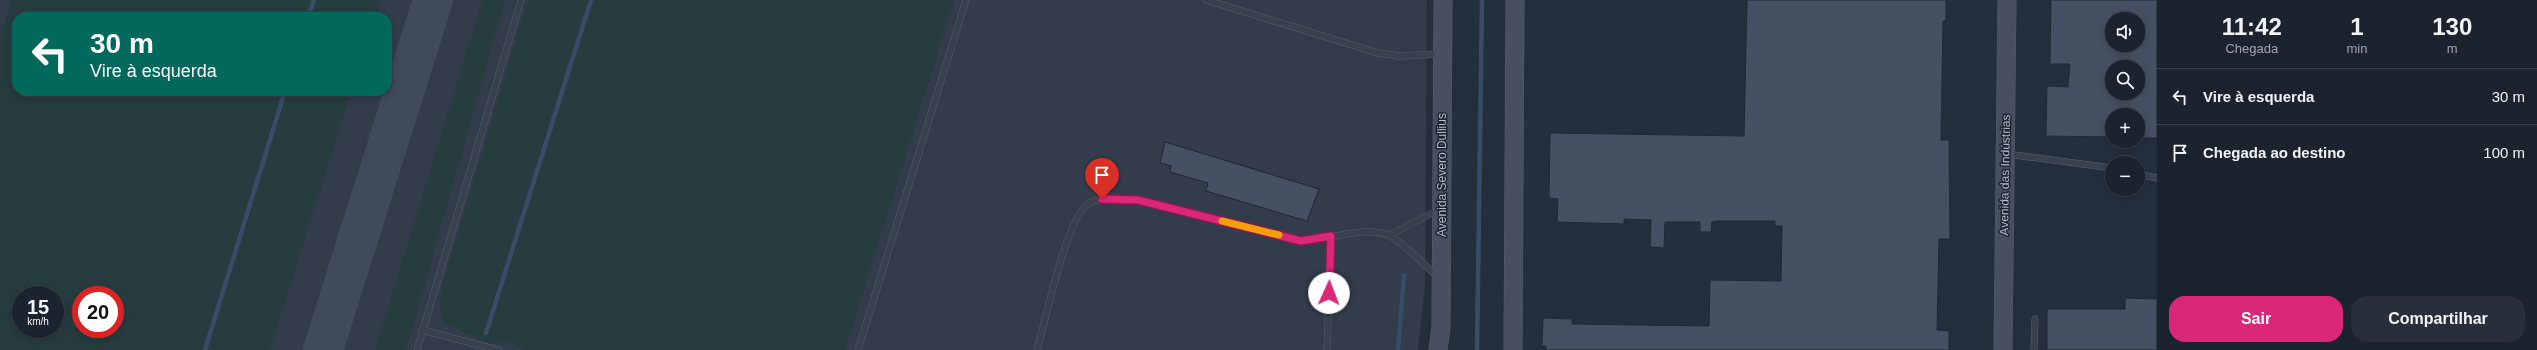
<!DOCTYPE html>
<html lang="pt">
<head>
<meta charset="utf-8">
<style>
  body { margin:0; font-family:Helvetica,sans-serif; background:#282f3a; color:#f1f3f6; height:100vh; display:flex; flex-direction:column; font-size:15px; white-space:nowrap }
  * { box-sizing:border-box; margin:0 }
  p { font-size:13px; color:#a0a4aa }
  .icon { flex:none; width:22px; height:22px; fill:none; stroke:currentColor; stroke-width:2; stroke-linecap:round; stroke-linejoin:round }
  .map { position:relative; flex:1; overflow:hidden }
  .drawer { display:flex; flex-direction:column; background:#1b232e; width:380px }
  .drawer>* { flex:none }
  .banner { position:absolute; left:12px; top:12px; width:380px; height:84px; border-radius:16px; box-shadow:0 2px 10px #0003,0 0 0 1px #39404a; background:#00695c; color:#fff; overflow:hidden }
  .buttons { position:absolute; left:2105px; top:12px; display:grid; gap:8px }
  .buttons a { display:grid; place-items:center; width:40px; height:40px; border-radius:50%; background:#1b232e; box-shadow:0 2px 10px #0003,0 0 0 1px #39404a; font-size:20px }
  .speed { position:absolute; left:12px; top:286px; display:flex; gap:8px; font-size:20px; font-weight:700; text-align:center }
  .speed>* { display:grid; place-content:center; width:52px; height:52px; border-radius:50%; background:#1b232e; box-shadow:0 2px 10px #0003,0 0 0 1px #39404a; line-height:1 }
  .speed small { font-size:10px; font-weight:400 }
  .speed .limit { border:6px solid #d22; background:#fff; color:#111 }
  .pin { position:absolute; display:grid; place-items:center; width:34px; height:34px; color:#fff; margin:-41px -17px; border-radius:50% 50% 50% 0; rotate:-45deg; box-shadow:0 0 4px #0007 }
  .pin .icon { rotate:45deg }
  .me { position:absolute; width:44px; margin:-22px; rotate:2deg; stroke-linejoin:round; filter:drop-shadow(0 0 3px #0008) }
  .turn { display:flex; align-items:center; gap:14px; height:84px; padding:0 12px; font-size:18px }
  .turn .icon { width:52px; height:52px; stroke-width:2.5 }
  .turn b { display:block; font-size:28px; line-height:34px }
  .eta { display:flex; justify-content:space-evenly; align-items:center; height:68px; text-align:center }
  .eta b { font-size:24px; font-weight:600; line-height:28px }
  .action { display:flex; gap:8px; margin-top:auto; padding:8px 12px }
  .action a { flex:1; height:46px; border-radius:16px; background:#db2777; color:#fff; font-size:16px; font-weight:600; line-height:46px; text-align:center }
  .action a+a { background:#282f3a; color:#f1f3f6 }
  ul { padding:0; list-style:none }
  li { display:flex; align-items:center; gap:12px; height:56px; padding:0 12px; border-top:1px solid #39404a }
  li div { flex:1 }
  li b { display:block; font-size:15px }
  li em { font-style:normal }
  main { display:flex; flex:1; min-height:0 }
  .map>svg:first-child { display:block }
  .airport { fill:#323c4b; fill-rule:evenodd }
  .green { fill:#263c3f; fill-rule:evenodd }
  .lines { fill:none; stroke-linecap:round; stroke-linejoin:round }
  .stream { stroke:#394c67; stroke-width:4.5 }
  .taxiway { stroke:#3f4a5a; stroke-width:40 }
  .building { fill:#455162; stroke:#1f2835; fill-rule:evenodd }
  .lane-casing { stroke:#565f6c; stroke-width:7 }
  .secondary-casing { stroke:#565f6c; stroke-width:19 }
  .lane { stroke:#38414e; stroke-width:6 }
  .secondary { stroke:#465061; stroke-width:18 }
  .route-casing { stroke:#8e194d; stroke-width:10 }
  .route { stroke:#db2777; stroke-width:7 }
  .slow { stroke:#f59e0b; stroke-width:7 }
  .labels { text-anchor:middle; stroke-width:3; stroke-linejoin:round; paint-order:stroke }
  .street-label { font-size:12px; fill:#b4bcc9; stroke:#1d2633 }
</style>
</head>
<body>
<main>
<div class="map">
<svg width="2157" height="350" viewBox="0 0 2157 350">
  <rect width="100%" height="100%" fill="#242f3e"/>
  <path class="airport" d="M0,0h1427l-2,285 -7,65h-1418zM17,17h370v74h-370zM21,295h34v34h-34zM81,295h34v34h-34z"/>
  <path class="green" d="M12,0h368l-5,17h-358v74h334l-81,259h-270v-313zM21,295h34v34h-34zM81,295h34v34h-34z
    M483,0h22l-99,350h-31z
    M528,0h426l-109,350h-320l-18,-8 -16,2 -48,-21 -3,-20 3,-19z"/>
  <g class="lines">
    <path class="stream" d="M308,17l6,-17
      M486,333l105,-333
      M205,350l80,-259
      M1398,350l6,-75
      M1477,350l5,-350"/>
    <path class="taxiway" d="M323,350l110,-350"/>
  </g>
  <path class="building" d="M1747,0h199v21h-3l-2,119h8l1,99h-11l-2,91 12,1v19h-403v-4h-4l1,-28 29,1v5l137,2 1,-46 71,1 1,-55h-7v-5h-59l-4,1 -1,10h-11v-10h-35l-1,26 -14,-1 1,-27 -27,-1v5l-67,-2 1,-23 -9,-1 1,-65 194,3z
    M2051,0h106v138h-19v-23h-26v22l-66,-1 1,-50 21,1 2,-23h-20zM2112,19h26v26h-26zM2112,65l26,1v27h-26z
    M1165,142l154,47 -12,32 -101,-30 2,-8 -38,-11 1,-6 -11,-3z
    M2125,298l32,1v51h-110v-41h78z"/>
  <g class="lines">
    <defs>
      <path id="lane" d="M1206,0l172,53 21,3 42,-2
        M2007,154l105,14
        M2138,174l19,4
        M1390,235l50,-26
        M422,330l76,20
        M417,350l104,-350
        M858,350l108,-350
        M1037,350c8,-27 30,-135 52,-147 29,-16 163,26 201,35 32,8 65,-14 98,-3 10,3 41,34 51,43
        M1327,350l4,-114
        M2034,350l1,-31"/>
      <path id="secondary" d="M1438,350l3,-23 2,-327
        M1513,350l2,-350
        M2003,350l4,-350"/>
    </defs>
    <use href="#lane" class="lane-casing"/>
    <use href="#secondary" class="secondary-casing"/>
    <use href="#lane" class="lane"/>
    <use href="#secondary" class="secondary"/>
  </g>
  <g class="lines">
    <defs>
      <path id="route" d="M1102,199l36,1 163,41 30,-5 -2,57"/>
    </defs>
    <use href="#route" class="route-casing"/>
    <use href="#route" class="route"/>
    <path class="slow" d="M1222,221l57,14"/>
  </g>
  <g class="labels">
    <g class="street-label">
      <text transform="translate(1442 175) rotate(-90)" y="4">Avenida Severo Dullius</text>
      <text transform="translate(2005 175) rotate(-89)" y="4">Avenida das Indústrias</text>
    </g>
  </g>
</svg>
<div class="buttons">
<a><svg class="icon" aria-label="sound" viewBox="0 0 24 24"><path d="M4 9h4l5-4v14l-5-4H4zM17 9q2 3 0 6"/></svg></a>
<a><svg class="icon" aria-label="search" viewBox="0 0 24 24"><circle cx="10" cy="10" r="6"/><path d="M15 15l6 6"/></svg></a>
<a>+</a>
<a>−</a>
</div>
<div class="speed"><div>15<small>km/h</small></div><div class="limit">20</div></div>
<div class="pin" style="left:1102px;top:199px;background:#d93025"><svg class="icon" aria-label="arrive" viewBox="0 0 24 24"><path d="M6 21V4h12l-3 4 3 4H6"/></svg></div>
<svg class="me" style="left:1329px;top:293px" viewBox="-20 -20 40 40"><circle r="19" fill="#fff"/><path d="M0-13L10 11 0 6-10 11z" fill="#db2777"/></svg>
<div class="banner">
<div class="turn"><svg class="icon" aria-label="left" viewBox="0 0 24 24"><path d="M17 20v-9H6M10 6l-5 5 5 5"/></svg><div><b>30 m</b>Vire à esquerda</div></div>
</div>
</div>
<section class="drawer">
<div class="eta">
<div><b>11:42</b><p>Chegada</p></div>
<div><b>1</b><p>min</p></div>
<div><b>130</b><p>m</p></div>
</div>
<ul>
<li><svg class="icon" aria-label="left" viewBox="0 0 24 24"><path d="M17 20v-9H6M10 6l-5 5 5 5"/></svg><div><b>Vire à esquerda</b></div><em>30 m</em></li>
<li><svg class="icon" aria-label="arrive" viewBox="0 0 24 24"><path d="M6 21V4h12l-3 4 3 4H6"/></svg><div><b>Chegada ao destino</b></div><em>100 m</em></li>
</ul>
<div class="action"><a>Sair</a><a>Compartilhar</a></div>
</section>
</main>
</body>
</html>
